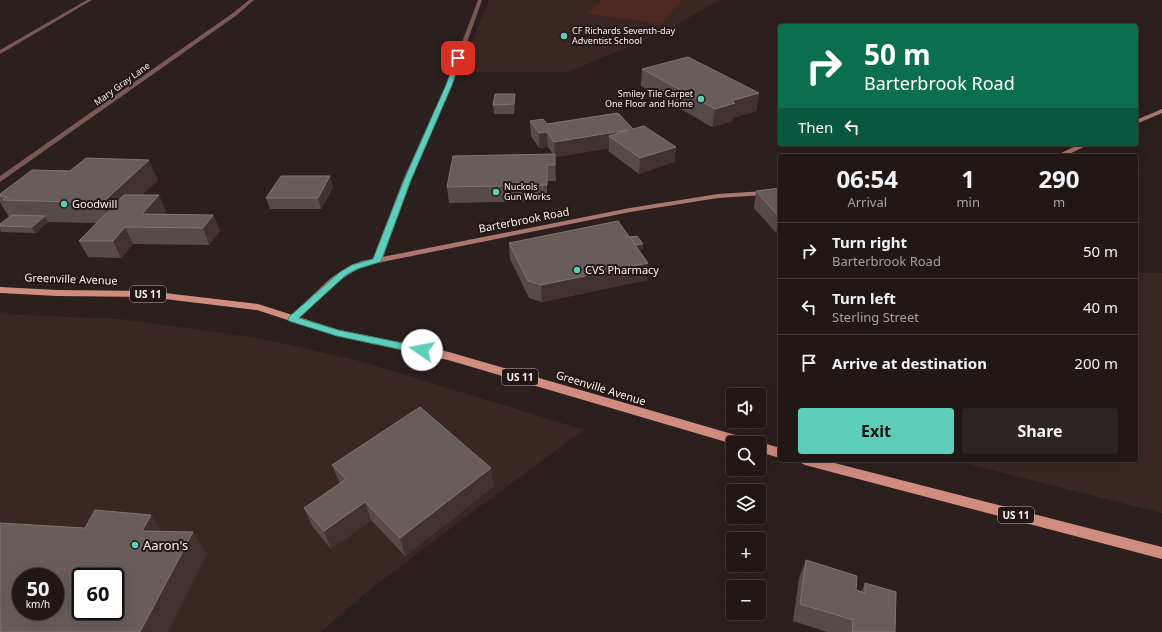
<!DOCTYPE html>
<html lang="en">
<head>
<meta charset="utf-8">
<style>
  body { margin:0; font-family:"Noto Sans",sans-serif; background:#2d2523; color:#f1f3f6; height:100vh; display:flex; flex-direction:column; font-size:15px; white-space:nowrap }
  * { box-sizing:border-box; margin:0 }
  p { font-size:13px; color:#a2a0a1 }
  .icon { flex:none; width:22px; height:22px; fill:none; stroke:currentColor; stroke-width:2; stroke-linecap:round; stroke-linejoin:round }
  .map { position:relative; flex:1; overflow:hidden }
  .sheet { position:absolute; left:778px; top:154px; width:360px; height:308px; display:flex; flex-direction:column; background:#211816; border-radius:4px; box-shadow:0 4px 16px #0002,0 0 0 1px #3e3735 }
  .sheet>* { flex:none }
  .guide { position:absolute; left:778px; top:24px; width:360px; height:122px; border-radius:4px; box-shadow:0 4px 16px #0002,0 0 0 1px #3e3735; background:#0b6e4f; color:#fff; overflow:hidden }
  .fabs { position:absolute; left:726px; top:388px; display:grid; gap:8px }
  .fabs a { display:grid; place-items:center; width:40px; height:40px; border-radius:4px; background:#211816; box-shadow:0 4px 16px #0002,0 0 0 1px #3e3735; font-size:20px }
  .speed { position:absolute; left:12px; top:568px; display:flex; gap:8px; font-size:20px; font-weight:700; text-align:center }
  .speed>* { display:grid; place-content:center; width:52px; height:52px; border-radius:50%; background:#211816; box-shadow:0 4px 16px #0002,0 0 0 1px #3e3735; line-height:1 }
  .speed small { font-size:10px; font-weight:400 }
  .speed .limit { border:2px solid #111; border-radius:6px; background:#fff; color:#111 }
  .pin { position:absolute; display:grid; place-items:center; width:34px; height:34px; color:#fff; margin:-17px; border-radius:8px; box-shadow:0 2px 6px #0006 }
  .me { position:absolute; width:44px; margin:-22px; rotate:282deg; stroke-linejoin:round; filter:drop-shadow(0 0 3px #0008) }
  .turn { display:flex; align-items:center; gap:14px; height:84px; padding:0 20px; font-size:18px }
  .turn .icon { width:52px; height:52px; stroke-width:2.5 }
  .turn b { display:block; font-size:28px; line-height:34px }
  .then { display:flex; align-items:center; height:38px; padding:0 20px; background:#0003; gap:8px; font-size:15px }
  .eta { display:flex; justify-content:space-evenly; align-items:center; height:68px; text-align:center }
  .eta b { font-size:24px; font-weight:700; line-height:28px }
  .button { display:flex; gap:8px; margin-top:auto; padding:8px 20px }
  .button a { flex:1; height:46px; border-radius:4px; background:#5dceb9; color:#111; font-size:16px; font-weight:700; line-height:46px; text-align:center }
  .button a+a { background:#2d2523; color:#f1f3f6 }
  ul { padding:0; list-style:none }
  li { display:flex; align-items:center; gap:12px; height:56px; padding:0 20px; border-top:1px solid #3e3735 }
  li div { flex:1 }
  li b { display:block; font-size:15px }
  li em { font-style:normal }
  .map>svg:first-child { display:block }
  .built { fill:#3a2724; fill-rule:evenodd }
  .green { fill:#502721 }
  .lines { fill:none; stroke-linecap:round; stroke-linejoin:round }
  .street { fill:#7a5853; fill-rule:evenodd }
  .secondary { fill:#ab766d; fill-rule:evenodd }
  .primary { fill:#d18c80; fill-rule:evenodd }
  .wall { fill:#574b48 }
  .shaded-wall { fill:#3f322f }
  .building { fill:#695d5a; stroke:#807472; fill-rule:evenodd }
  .route { fill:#5dceb9; stroke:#3c8678 }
  .poi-dot { fill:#5dceb9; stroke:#231715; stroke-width:1.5 }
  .labels { text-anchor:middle; stroke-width:4; stroke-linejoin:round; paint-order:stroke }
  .far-poi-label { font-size:9px; fill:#fbf2f1; stroke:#231715; text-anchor:start }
  .far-street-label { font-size:9px; fill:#fbf2f1; stroke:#231715 }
  .shield { fill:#231715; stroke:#bab0af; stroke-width:1 }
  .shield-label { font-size:10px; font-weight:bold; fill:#fbf2f1 }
  .poi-label { font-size:11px; fill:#fbf2f1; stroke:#231715; text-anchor:start }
  .street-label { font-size:11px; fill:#fbf2f1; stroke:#231715 }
  .near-poi-label { font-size:13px; fill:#fbf2f1; stroke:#231715; text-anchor:start }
</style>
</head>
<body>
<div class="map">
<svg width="1162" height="632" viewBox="0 0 1162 632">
  <rect width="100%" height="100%" fill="#2c201e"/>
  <path class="built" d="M489,0h230l-48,28 -102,44h-109z
    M1136,273h26v240l-211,-53h185z
    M0,314l120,5 117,16 49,9 77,18 221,68 -112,82 -103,78 -48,42h-321zM21,577h34v34h-34zM81,577h34v34h-34z"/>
  <path class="green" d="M602,0h80l-21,23 -75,-9z"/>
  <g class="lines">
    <path class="street" d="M87,0h5l-92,54v-4z
      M249,0h5l-17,15 -237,167v-6l233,-163z
      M478,0h4l-30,85 -41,95 -29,81 -2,2h-6l-2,-2 31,-81 43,-95z"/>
    <path class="secondary" d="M1162,109v4l-26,11v-4z
      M1080,144h10l-25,12h-10z
      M780,190v4l-62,4 -88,14 -263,53c-29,12 -49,35 -71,56h-8l-1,-2 44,-41 20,-13 11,-4 268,-53 88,-14z"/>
    <path class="primary" d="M0,287l57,3 91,1 110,13 81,26 110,22 297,86 4,2 2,3 -19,1 -285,-84 -111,-24 -80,-26 -109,-13 -91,-1 -57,-3z
      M759,442l21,6v10l-21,-6v-9h-2z
      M799,460h24l339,87v12l-357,-94 -4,-2z"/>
  </g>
  <path class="wall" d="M642,69l117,24 -3,18 -23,7 -1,3 -20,6 -71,-41z
    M515,94v9l-1,11h-20l-1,-9z
    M530,121l17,3 86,5 43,18 -2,15 -35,12 -31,-23 1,-3 -54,9 1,24h-9v20l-98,2 -2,-16 106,-33 -5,-7 -9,1 -8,-12z
    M330,176l3,11 -12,22h-51l-4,-11z
    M158,180l-16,15 24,16 -3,3 50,1 7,16 -11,14 -76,-1 -12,14 -33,-1 -9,-16 17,-18 -48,-1 -13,11 -34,-1 -1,-3v-5l9,-7 -9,-15v-8z
    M780,188v45h-4l-22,-25 2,-17z
    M630,237l13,12 -4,1 8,30 -105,22 -13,-4 -19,-39 -1,-16z
    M332,465l162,21 -89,70 -34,-36 -40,29 -19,-23 -8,-18 36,-24z
    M806,560l50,30 5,2 4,-9 30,49h-68l-34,-11 6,-43z"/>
  <path class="shaded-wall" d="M759,93l-3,18 -23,7 -1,3 -20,6 3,-18 16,-8z
    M515,94v9l-1,11v-10z
    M628,130l-19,6v12l-54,9 -1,-15z
    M547,132l1,15 -9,1v-15z
    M676,147l-2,15 -35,12 1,-16z
    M149,160l9,20 -46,44 -10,-21z
    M330,176l3,11 -12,22 -3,-11z
    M159,195l7,16 -14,17 -10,-14z
    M213,215l7,16 -11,14 -6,-17z
    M45,216l3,6 -13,11 -3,-6z
    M780,216v16l-4,1 3,-16z
    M125,227l8,17 -12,14 -8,-17z
    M643,244v5l-15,3v-5z
    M648,263l-1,17 -105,22 -1,-17z
    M491,468l3,18 -89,70 -5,-18z
    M365,502l6,18 -40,29 -7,-18z
    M151,515l15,23 -24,-7z
    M193,532l14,22 -39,78h-28z"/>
  <path class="building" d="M688,57l71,36 -28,8 4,2 -20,6 -73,-40z
    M495,94h20l-1,10 -21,1z
    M618,113l15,16 11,-3 32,21 -36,11 -31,-22 19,-6 -74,12 -7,-10 -8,1 -9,-12 13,-2 4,5z
    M555,154v11h-8v20l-100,2 6,-31z
    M86,158l63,2 -47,43 -99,-3 4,-3 -7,-1v-2l32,-24 38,1z
    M281,176h49l-12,22h-52z
    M780,188v28l-1,1 -23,-26z
    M124,195h35l-17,19 71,1 -10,13 -78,-1 -12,14h-34z
    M12,215l33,1 -13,11 -32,-1v-2z
    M618,221l30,42 -107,22 -13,-4 -19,-38z
    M637,236l6,8 -8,1 -5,-8z
    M420,407l71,61 -91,70 -35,-36 -41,29 -20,-23 42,-29 -14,-14z
    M95,510l56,5 -9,16 51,1 -53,100h-140v-109l85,5zM21,577h34v34h-34zM81,577h34v34h-34z
    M806,560l51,16 -1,14 9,3v-10l31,9 -1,40h-43l1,-12 -53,-16z"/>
  <path class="route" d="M458,57l3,1 -9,27 -41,95 -30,81 -1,1 -23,7 -11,6 -47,43 39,12 84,17 3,1 2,2 -2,3 -3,1 -85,-18 -48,-15 -1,-2 1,-2 51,-45 12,-7 21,-6 31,-79 42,-95 10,-27z"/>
  <g class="poi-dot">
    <circle cx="564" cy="36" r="4"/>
    <circle cx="701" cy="99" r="4"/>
    <circle cx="496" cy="192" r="4"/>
    <circle cx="64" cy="204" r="4"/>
    <circle cx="577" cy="270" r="4"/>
    <circle cx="135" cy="545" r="4"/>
  </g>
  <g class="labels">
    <g class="far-poi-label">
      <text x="572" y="34">CF Richards Seventh-day<tspan x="572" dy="10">Adventist School</tspan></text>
      <text x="693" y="97" text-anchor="end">Smiley Tile Carpet<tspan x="693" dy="10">One Floor and Home</tspan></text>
      <text x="504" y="190">Nuckols<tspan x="504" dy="10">Gun Works</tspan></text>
    </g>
    <g class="far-street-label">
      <text transform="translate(122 84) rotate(-36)" y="3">Mary Gray Lane</text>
    </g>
    <g class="shield">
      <rect x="130" y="286" width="36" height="16" rx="3"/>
      <rect x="502" y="369" width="36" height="16" rx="3"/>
      <rect x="998" y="507" width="36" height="16" rx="3"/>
    </g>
    <g class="shield-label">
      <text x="148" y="298">US 11</text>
      <text x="520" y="381">US 11</text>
      <text x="1016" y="519">US 11</text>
    </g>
    <g class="poi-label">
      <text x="72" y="208">Goodwill</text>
      <text x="585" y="274">CVS Pharmacy</text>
    </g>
    <g class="street-label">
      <text transform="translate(524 220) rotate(-11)" y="4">Barterbrook Road</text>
      <text transform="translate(71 279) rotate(2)" y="4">Greenville Avenue</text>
      <text transform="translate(601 388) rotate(17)" y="4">Greenville Avenue</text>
    </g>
    <g class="near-poi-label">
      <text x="143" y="550">Aaron's</text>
    </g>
  </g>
</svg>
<div class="fabs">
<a><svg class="icon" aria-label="sound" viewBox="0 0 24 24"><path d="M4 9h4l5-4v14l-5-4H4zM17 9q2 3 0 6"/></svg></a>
<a><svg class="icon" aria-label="search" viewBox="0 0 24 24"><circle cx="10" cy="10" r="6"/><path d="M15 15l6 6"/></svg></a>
<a><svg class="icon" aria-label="layers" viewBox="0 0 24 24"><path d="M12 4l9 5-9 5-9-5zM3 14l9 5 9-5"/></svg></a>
<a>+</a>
<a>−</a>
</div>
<div class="speed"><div>50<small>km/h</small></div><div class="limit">60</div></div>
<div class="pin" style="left:458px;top:58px;background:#d93025"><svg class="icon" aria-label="arrive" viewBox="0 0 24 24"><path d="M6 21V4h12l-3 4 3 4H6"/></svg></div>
<svg class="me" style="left:422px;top:350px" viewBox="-20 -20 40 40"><circle r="19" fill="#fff"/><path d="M0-13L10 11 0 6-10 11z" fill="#5dceb9"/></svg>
<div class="guide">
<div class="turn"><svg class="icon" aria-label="right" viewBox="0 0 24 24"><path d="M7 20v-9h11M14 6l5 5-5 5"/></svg><div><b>50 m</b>Barterbrook Road</div></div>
<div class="then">Then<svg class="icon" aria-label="left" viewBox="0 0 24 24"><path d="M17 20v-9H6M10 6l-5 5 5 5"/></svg></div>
</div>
<section class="sheet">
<div class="eta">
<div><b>06:54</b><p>Arrival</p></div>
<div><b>1</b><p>min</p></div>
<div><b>290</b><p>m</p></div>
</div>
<ul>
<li><svg class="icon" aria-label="right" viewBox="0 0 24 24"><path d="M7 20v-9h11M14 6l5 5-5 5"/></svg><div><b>Turn right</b><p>Barterbrook Road</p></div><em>50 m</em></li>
<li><svg class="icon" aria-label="left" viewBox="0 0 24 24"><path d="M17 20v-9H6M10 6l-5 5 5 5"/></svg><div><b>Turn left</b><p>Sterling Street</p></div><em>40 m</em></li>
<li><svg class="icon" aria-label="arrive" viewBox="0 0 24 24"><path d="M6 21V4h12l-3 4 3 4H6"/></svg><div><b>Arrive at destination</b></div><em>200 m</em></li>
</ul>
<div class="button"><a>Exit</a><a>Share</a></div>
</section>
</div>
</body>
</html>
